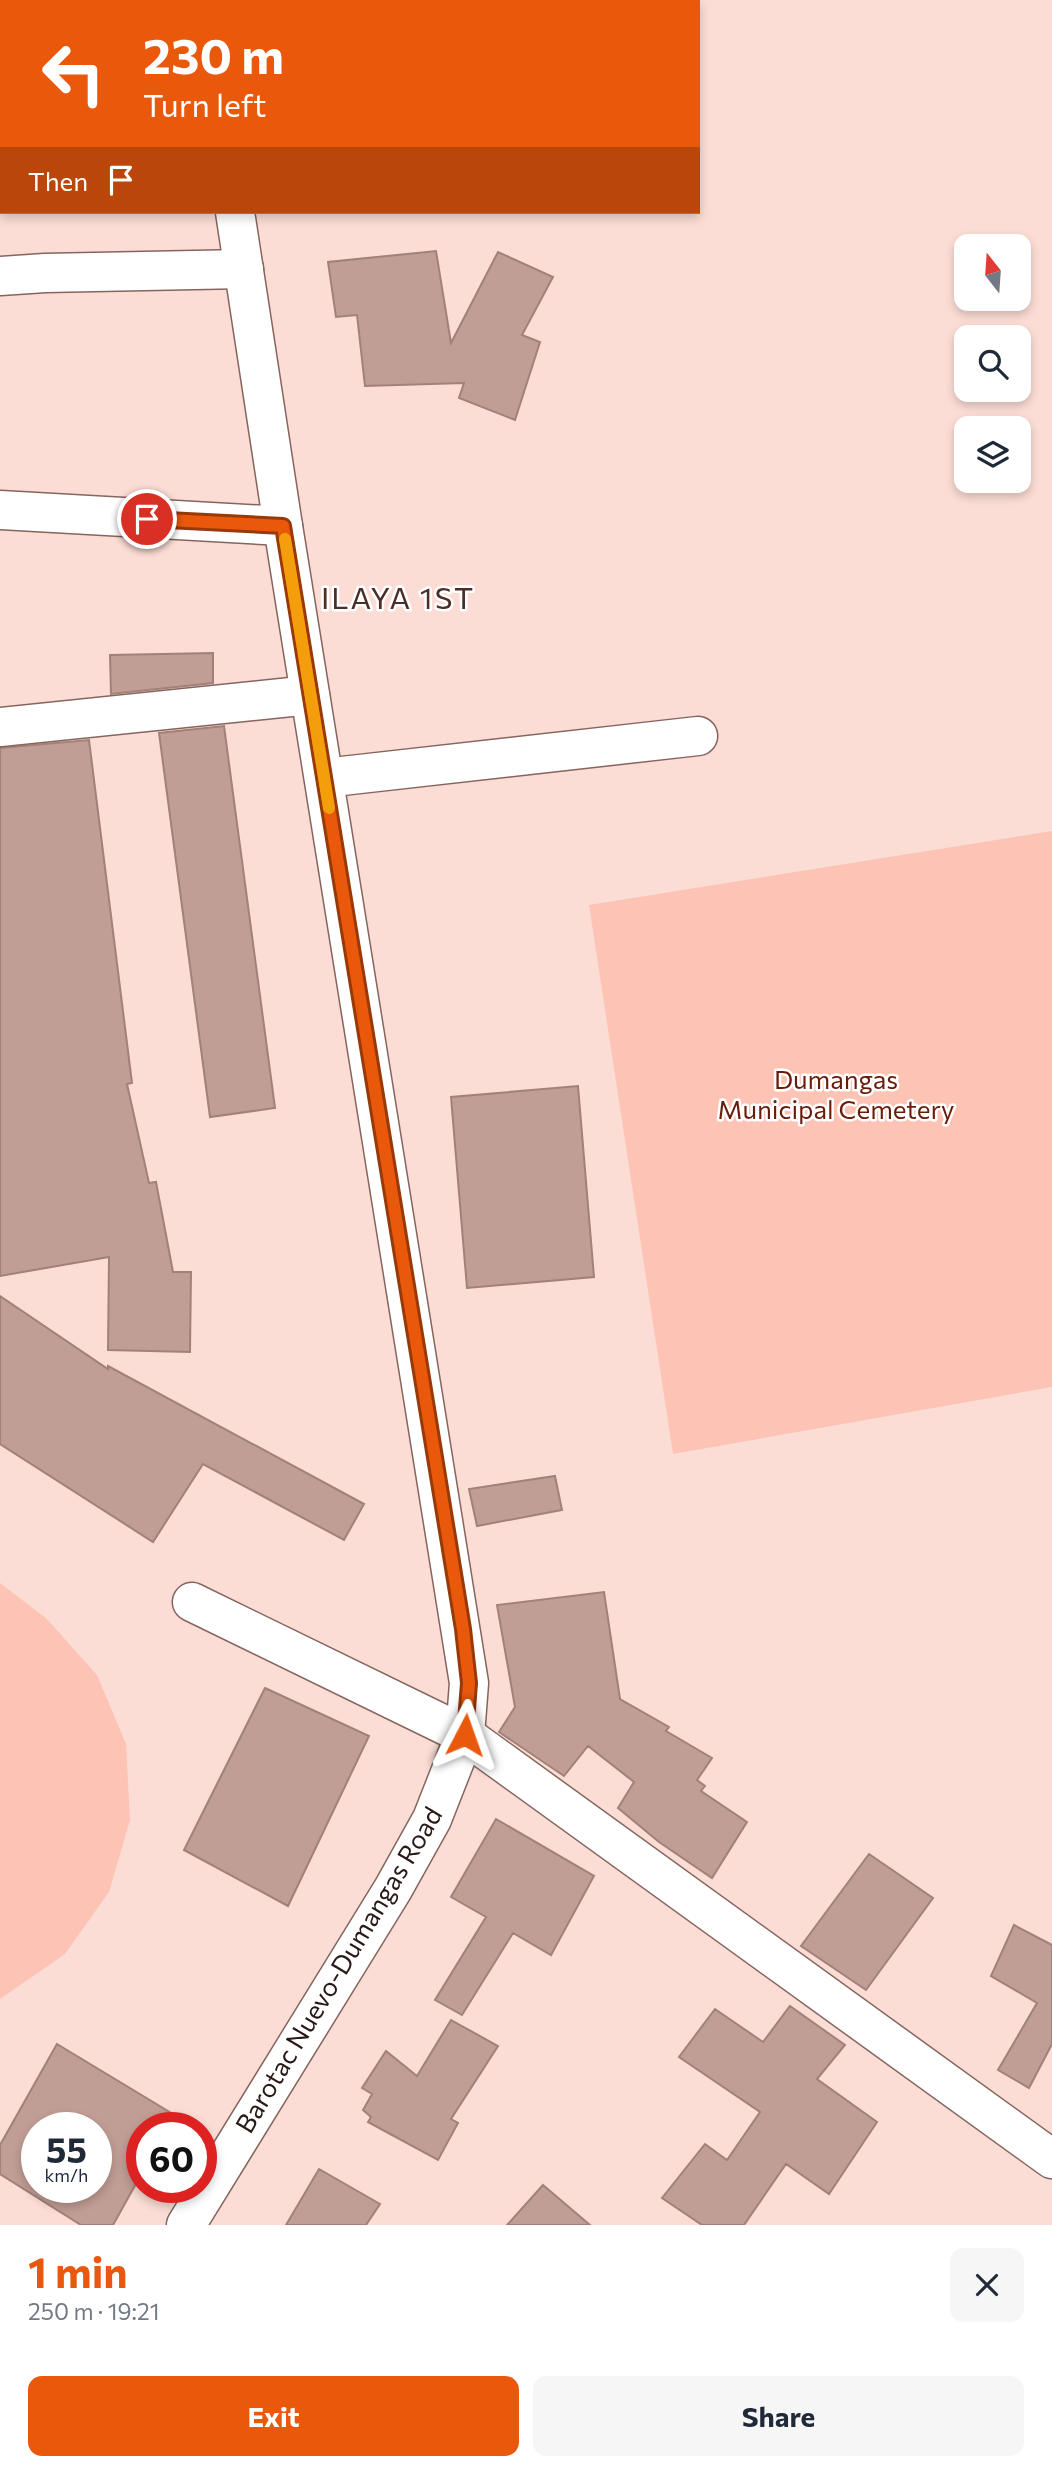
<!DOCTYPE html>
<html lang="en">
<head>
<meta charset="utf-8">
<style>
  body { margin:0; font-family:Commissioner,sans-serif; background:#f6f6f7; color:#1f2937; height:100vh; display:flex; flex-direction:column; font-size:26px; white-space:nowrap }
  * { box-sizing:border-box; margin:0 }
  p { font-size:23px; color:#747a83 }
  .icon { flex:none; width:38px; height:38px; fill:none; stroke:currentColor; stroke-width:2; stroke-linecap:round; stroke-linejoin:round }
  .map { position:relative; height:2225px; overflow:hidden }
  .panel { display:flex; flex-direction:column; background:#fff; flex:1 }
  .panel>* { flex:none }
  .hud { position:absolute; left:0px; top:0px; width:700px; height:214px; box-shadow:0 4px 10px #0003; background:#ea580c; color:#fff; overflow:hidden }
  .needle { width:46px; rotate:343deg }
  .tools { position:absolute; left:954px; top:234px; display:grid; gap:14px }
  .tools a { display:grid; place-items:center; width:77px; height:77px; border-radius:14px; background:#fff; box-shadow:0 4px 10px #0003; font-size:35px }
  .speed { position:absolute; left:21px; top:2112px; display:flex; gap:14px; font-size:35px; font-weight:700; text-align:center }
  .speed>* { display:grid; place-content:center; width:91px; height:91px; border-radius:50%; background:#fff; box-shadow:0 4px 10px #0003; line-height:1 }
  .speed small { font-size:18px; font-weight:400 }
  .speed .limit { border:10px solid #d22; background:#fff; color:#111 }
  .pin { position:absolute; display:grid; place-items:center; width:60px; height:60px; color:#fff; margin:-30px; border:4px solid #fff; border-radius:50%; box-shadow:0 2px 7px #0007 }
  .me { position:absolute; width:77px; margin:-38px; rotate:4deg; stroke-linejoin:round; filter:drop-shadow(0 0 5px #0008) }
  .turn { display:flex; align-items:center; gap:24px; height:147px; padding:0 28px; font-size:32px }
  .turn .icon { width:91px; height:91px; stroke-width:2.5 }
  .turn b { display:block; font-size:49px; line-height:60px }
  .then { display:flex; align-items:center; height:66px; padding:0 28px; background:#0003; gap:14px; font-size:26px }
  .round { display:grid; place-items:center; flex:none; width:74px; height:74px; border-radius:14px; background:#f6f6f7 }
  .head { display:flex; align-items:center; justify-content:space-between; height:119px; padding:0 28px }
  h1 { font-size:42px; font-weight:700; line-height:52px; color:#ea580c }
  .cta { display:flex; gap:14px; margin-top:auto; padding:14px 28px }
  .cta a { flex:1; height:80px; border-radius:14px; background:#ea580c; color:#fff; font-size:28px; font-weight:700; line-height:80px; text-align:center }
  .cta a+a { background:#f6f6f7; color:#1f2937 }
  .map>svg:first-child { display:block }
  .green { fill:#fdc3b5 }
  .building { fill:#c09d95; stroke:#a28178; stroke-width:2; fill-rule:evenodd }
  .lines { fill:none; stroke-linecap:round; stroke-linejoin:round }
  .minor-casing { stroke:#85655d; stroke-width:41 }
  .major-casing { stroke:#85655d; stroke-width:41 }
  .minor { stroke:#fff; stroke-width:38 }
  .major { stroke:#fff; stroke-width:38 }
  .route-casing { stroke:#983908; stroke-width:18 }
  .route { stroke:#ea580c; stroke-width:12 }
  .slow { stroke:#f59e0b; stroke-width:12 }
  .labels { text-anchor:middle; stroke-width:5; stroke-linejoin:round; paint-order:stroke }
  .park-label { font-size:26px; fill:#6a1c0b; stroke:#fff }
  .street-label { font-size:26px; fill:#271a17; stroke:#fff }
  .quarter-label { font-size:30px; letter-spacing:2px; fill:#4a2e27; stroke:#fff }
</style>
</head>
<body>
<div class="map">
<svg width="1052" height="2225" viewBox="0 0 1052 2225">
  <rect width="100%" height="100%" fill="#fbddd5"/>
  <path class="green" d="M1052,831v556l-379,67 -84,-549z
    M0,1583l47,36 50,56 29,69 4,76 -21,72 -44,62 -65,45z"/>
  <path class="building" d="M436,251l15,92 47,-91 55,25 -31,58 18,7 -25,78 -56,-22 5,-15 -99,3 -8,-71 -21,2 -8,-55z
    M213,653v30l-102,11 -1,-39z
    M224,726l51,382 -65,9 -51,-384z
    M89,740l43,343 -5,1 22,99 7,-1 17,90h18l-1,80 -82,-2 1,-93 -109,19v-528z
    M578,1086l16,191 -127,11 -16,-191z
    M0,1296l108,73v-3l256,138 -20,36 -141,-76 -50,78 -153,-98z
    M555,1476l7,34 -85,16 -8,-37z
    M604,1592l16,107 49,28 -3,4 46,27 -15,22 8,6 -4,5 46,31 -35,56 -53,-36 -41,-34 16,-26 -46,-36 -24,30 -65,-44 16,-25 -18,-102z
    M265,1688l104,48 -81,170 -104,-56z
    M496,1819l98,57 -43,79 -38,-22 -51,82 -27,-15 51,-83 -35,-20z
    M869,1854l64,44 -67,92 -65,-44z
    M1014,1925l38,20v99l-23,44 -31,-18 39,-67 -46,-27z
    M790,2006l55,39 -28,34 60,43 -48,72 -43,-30 -42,61h-42l-40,-27 43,-54 22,16 33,-48 -81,-55 36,-48 48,33z
    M451,2020l47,26 -47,73 7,4 -20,37 -70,-38 3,-5 -8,-7 9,-16 -10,-6 24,-37 31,25z
    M57,2044l139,84h-54v45l-29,52h-32l-81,-51v-29zM37,2128h59v60h-59z
    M319,2169l61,35 -14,21h-80z
    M543,2185l47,40h-83z"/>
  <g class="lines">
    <defs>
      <path id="minor" d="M0,276l45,-3 199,-4
        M0,510l283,16
        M0,727l310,-32
        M324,778l374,-42
        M192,1602l273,133 587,424"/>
      <path id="major" d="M203,0l1,2
        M186,2225l207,-336 39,-70 33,-84 4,-52 -186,-1157 -48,-314"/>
    </defs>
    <use href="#minor" class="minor-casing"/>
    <use href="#major" class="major-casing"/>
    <use href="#minor" class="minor"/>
    <use href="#major" class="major"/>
  </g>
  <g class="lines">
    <defs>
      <path id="route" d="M147,519l136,7 180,1103 6,54 -4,52"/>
    </defs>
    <use href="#route" class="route-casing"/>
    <use href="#route" class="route"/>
    <path class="slow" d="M285,539l44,269"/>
  </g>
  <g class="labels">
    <g class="park-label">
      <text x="836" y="1089">Dumangas<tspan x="836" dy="30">Municipal Cemetery</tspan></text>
    </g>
    <g class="street-label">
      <text transform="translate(339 1970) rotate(-59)" y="9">Barotac Nuevo-Dumangas Road</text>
    </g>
    <g class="quarter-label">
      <text x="398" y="609">ILAYA 1ST</text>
    </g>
  </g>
</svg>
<div class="tools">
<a><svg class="needle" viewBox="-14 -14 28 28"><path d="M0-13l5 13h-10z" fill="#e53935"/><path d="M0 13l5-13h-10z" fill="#747a83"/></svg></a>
<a><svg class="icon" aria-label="search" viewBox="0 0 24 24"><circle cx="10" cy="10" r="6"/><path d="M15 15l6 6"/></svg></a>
<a><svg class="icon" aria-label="layers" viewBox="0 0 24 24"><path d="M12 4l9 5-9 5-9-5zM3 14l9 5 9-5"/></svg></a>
</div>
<div class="speed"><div>55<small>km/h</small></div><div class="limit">60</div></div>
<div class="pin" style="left:147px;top:519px;background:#d93025"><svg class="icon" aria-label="arrive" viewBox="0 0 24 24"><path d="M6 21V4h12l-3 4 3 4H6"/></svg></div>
<svg class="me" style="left:465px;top:1735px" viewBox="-20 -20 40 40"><path d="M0-17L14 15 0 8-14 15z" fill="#ea580c" stroke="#fff" stroke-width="4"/></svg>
<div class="hud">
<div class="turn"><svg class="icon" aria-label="left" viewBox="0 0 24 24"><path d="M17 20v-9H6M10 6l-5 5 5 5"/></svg><div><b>230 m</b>Turn left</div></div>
<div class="then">Then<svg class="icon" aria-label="arrive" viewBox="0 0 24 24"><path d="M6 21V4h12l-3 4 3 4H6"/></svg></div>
</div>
</div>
<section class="panel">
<div class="head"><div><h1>1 min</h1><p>250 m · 19:21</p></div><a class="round"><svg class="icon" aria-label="close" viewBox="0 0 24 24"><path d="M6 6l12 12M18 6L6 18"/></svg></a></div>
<div class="cta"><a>Exit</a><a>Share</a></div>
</section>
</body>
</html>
